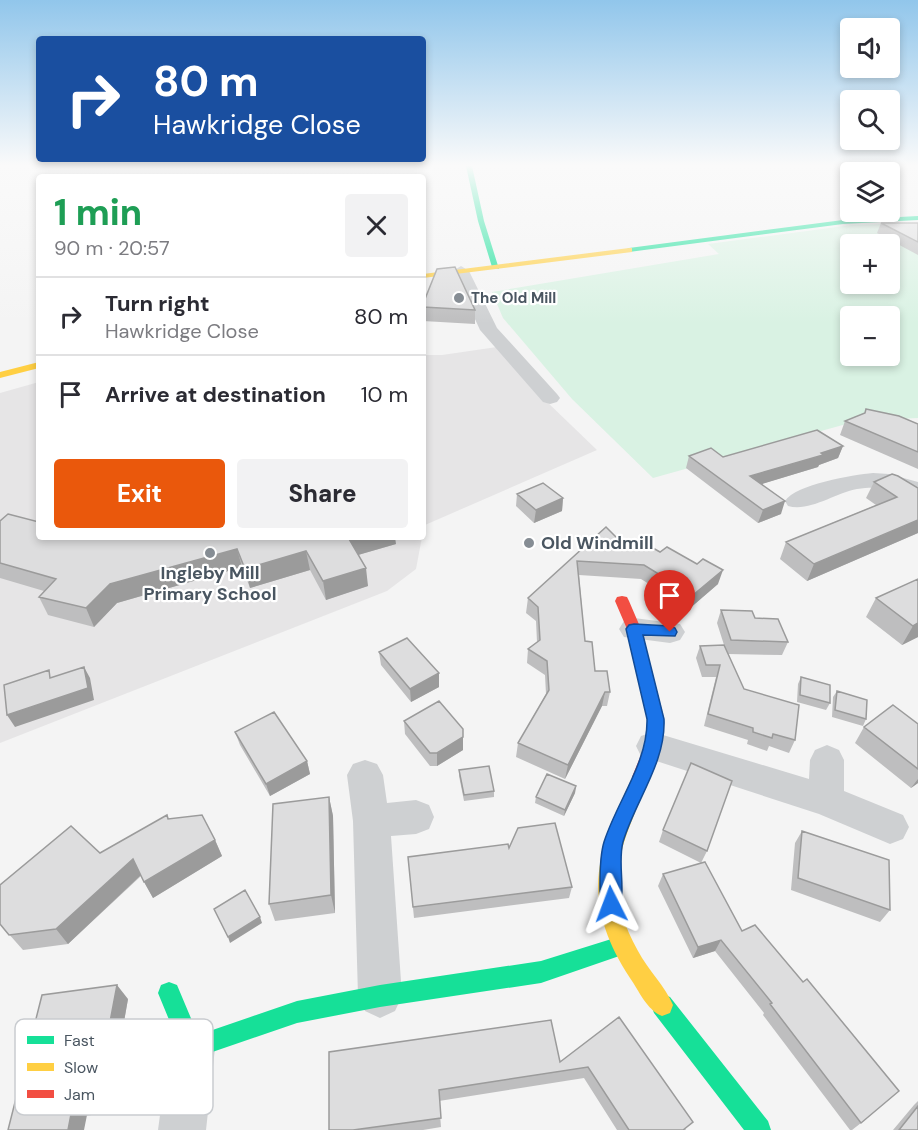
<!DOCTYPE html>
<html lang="en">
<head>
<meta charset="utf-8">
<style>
  body { margin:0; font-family:"DM Sans",sans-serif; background:#f2f2f3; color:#2b2b33; height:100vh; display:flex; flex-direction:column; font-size:22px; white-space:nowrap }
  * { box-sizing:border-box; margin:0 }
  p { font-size:20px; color:#7c7c81 }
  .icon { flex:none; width:33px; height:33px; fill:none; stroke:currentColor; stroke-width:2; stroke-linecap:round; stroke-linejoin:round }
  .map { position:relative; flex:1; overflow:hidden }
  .sheet { position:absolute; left:36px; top:174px; width:390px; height:366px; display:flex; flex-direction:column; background:#fff; border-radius:6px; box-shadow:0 3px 9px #0003 }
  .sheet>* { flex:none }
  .guide { position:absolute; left:36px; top:36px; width:390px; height:126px; border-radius:6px; box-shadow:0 3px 9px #0003; background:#1a4fa0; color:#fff; overflow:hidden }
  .tools { position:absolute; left:840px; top:18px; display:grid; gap:12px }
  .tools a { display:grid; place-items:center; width:60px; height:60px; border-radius:6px; background:#fff; box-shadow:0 3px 9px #0003; font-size:30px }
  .pin { position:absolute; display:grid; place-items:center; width:51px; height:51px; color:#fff; margin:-62px -26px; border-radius:50% 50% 50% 0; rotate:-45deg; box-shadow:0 0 6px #0007 }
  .pin .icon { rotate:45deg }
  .me { position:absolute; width:66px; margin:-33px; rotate:357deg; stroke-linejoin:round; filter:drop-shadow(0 0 4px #0008) }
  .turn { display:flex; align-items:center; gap:21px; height:126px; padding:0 18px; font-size:27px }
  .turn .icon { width:78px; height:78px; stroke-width:2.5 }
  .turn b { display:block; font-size:42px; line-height:51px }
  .round { display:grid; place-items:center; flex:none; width:63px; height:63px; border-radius:6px; background:#f2f2f3 }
  .headline { display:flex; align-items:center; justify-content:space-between; height:102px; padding:0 18px }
  h1 { font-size:36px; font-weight:800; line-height:45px; color:#1e9e55 }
  .cta { display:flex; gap:12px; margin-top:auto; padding:12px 18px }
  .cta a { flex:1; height:69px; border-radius:6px; background:#ea580c; color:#fff; font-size:24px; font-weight:800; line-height:69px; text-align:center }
  .cta a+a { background:#f2f2f3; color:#2b2b33 }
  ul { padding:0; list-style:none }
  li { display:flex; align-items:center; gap:18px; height:78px; padding:0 18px; border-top:2px solid #e1e1e2 }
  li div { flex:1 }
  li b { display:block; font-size:22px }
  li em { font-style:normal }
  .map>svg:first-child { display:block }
  .education { fill:#e6e5e6 }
  .green { fill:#d9f2e3; fill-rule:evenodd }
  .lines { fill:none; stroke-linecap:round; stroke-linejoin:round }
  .street { fill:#ced0d2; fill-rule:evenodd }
  .fast { fill:#16e098; fill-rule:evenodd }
  .slow { fill:#ffcf43; fill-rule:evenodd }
  .jam { fill:#f24e42; fill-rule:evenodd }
  .wall { fill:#bebebf }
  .shaded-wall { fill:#9b9b9b }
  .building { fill:#ddddde; stroke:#9b9b9b; stroke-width:1.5 }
  .route { fill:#1a73e8; stroke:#114b97; stroke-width:1.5 }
  .poi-dot { fill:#868d94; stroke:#fff; stroke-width:2 }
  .labels { text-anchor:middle; stroke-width:4.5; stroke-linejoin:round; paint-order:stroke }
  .far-poi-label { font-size:15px; font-weight:bold; fill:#4a5661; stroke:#fff; text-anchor:start }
  .poi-label { font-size:18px; font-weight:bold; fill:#4a5661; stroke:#fff; text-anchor:start }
  .key { fill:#fff; stroke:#c9ccd0; stroke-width:1.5 }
  .key-label { font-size:16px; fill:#4a5661 }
</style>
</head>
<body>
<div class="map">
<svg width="918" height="1130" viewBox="0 0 918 1130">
  <rect width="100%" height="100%" fill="#f4f4f4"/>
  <path class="education" d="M497,347l47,52 53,51 -172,75 -2,9v-179h19z
    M39,382v155h383l-6,32 -29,22 -387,152v-350z"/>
  <path class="green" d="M918,223v195l-61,3 -204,57 -81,-79 -69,-81 -11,-26 227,-38 -11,-10 144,-19zM850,244h40v40h-40zM850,316h40v40h-40z"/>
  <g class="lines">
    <path class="street" d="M461,266l8,5 28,57 60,66 3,4 -3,4 -7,2 -7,-2 -63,-72 -27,-59z
      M873,473l16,1 29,8v16c-24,-6 -33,-13 -61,-9 -22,4 -47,23 -69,17l-3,-5c11,-17 68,-26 88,-28z
      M634,618l46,6 5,8 -5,8 -10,3 -46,-6 -5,-8 5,-8z
      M653,732l156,47 1,-19 5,-10 12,-5 12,5 5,10v31l59,24 6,12 -6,12 -13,5 -71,-30 -178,-58 -5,-10 5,-10z
      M365,760l12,4 6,11 4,28 29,-3 13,5 5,12 -5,12 -13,5 -25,2 11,160 -7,15 -15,7 -15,-7 -7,-15 -5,-175 -6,-46 6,-11z
      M192,1025l16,7 7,16 -9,82h-48l11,-82 7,-16z"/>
    <path class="fast" d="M466,166h6l12,55 15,48 -7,-2 -14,-46z
      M918,216v4l-75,4 -214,28 -4,-2 4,-2 214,-28z
      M621,936l7,3 3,7 -3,7 -87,30 -161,24 -83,16 -105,36 -8,-3 -26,-63 3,-8 8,-3 8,3 21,50 99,-34 83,-16 161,-24z
      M662,994l8,3 98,124 3,9h-27l-90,-117 -3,-8 3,-8z"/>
    <path class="slow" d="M629,248h3v4l-209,26v-4z
      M39,362v6l-39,10v-6z
      M641,769l6,3 3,5c-27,66 -51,104 -12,174 10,19 27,35 35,54l-3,8 -8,3c-15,-6 -23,-25 -32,-38 -52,-80 -33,-128 5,-206z"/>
    <path class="jam" d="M622,596l5,1 2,4 12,28 23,90 -3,26 -14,37 -6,3 -6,-3 -3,-5 13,-32 3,-26 -21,-90 -12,-28 2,-4z"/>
  </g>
  <path class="wall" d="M881,223h37v32l-41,-22z
    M423,304l52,6v14l-52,-3z
    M866,409l52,15v45l-78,-34 5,-14 19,-7z
    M843,446l-5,12 -19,7 -1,2 -57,17 20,30 -23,9 -72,-55 3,-12 34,1z
    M874,482l44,6v45l-111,48 -27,-22 6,-17 90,-37 -10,-7z
    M517,494l46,4 -1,13 -28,12 -18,-17z
    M0,521l39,16 357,7 -38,11 10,31 -42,14 -16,-30 -60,18 -8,-21 -125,36 -23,24 -46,-12 -9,-18 5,-6 -44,-13z
    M606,527l15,15 97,42 -29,25 -48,-30 -62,-4 6,66 10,30 15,21 -3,14h-5l-37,73 -49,-22 2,-14 28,-49 -1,-19 -18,-12 1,-14 9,-7 -1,-21 -10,-8 2,-15z
    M918,579v58l-16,8 -36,-28 10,-19z
    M721,610l34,8 33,24 -6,13 -54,-1 16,35 51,51 -6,13 -20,-7 -2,5 -20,-7 1,-4 -44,-14 12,-49h-14l-6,-19 4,-12 24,-1 -7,-22z
    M379,652l60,21v14l-28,15 -30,-37z
    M801,677l29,26 -4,7 -29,-8 1,-18z
    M837,691l29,28 -3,7 -31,-9 1,-20z
    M404,721l59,29 -26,16h-7l-25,-32z
    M918,724v59l-7,5 -56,-45 9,-16z
    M235,732l72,29 3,13 -40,22 -30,-51z
    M459,770l35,21v6l-30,4 -5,-25z
    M576,786l-1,7 -11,23 -29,-13 1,-6z
    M329,797l4,19 2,97 -60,8 -6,-17z
    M167,815l2,4 46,21 7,16 -69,42 -12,-22 -73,68 -45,6 -23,-26 100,-71z
    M663,830l44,21 -6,12 -42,-21z
    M802,831l88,79 -10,12 -89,-32 4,-47z
    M509,848l63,39 -3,11 -155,20 -6,-61z
    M663,874l79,57 119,192 -9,7h-2l-87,-115 1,-2 -49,-62 -22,7 -35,-72z
    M128,999l-20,113 -100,18z
    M619,1017l67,113h-69l-33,-52 -145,23 2,26 -18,3h-94v-78l231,10z
    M918,1101v29h-25l21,-25z"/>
  <path class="shaded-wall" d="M843,446l-5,12 -19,7 -1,2 -72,22 4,-13z
    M563,498l-1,13 -28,12 2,-13z
    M785,501l-4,13 -23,9 5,-13z
    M918,520v13l-111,48 7,-17z
    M355,537h40l1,7 -45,13 -2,-18z
    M237,549l5,18 -125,36 -23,24 -8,-19 24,-24z
    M306,551l4,19 -60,18 -5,-19z
    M366,568l2,18 -42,14 -3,-19z
    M723,570l-5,14 -29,25 4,-14z
    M918,623v14l-16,8 11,-19z
    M84,667l6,11 4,22 -79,27 -8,-12z
    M439,673v14l-28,15 -1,-13z
    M605,692l-3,14 -37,73 3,-14z
    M463,737v13l-26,16v-13z
    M307,761l3,13 -40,22 -4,-12z
    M918,779v4l-7,5z
    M576,786l-1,7 -11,23 1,-6z
    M329,797l4,19 2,97 -4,-18z
    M215,840l7,16 -69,42 -9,-16z
    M133,859l9,15 -74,70 -12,-15z
    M260,917l2,6 -32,20 -2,-6z
    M721,940l-6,11 -22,7 5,-11z
    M117,985l11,14 -20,113 -13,-11z
    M73,1104l14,11 -3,15h-16z"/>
  <path class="building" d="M881,223h37v19z
    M455,267l20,43 -52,-3v-3l14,-35z
    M866,409l33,7 19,8v28l-73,-31 20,-8z
    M817,430l26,16 -22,7 2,2 -73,21 35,25 -22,9 -74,-54 22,-8 12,9z
    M892,474l6,2 20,12v32l-104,44 -28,-22 111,-45 -23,-15z
    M543,483l20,15 -27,12 -19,-16z
    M8,514l31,8v15h316l-6,2 17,29 -43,13 -17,-30 -61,18 -8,-20 -127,35 -24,24 -47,-11 17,-18 -56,-16v-42z
    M606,527l15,15 25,2 14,8 7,-5 30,17 6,-5 20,11 -30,25 -49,-30 -67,-4 8,80 7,1 3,29h12l3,21h-5l-37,73 -50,-22 31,-53 -2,-29 -19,-12 12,-9 -2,-33 -10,-9z
    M918,579v44l-5,3 -37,-28z
    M721,610l31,1 3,7 23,1 10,23 -57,-2z
    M407,638l32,35 -29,16 -31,-37z
    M724,645l20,44 55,16 -4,35 -22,-6 -1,4 -19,-6v-4l-45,-14 12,-49h-14l-6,-19z
    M84,667l4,21 -81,27 -3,-30 45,-15 1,8z
    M801,677l29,8v18l-30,-8z
    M837,691l30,9 -1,19 -31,-9z
    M439,701l24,28v8l-26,16h-7l-26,-32z
    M893,705l25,19v45l-54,-42z
    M274,712l33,49 -41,23 -31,-52z
    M691,763l41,18 -25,70 -44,-21z
    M489,766l5,25 -30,4 -5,-25z
    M547,774l29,12 -11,24 -29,-13z
    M329,797l2,98 -62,9 4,-100z
    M167,815l1,4 34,-4 13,25 -71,42 -11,-23 -77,70 -47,6 -9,-11v-39l71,-59 29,27z
    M555,823l17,64 -159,20 -5,-50 100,-13 1,4 9,-20z
    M802,831l87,29 1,50 -92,-32z
    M705,862l37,69 13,-6 48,57 4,-3 92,112 -38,32 -91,-119 2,-1 -51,-63 -23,7 -35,-73z
    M245,890l15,27 -32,20 -14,-28z
    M117,985l-22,116 -22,3 -5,26h-60l34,-135z
    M619,1017l74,105 -10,8h-54l-41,-63 -149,23 2,28 -88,12h-24v-78l222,-32 9,42z
    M918,1106v24h-19z"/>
  <linearGradient id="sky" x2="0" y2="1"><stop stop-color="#91c6eb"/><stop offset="0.51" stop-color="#fafafa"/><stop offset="1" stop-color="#fafafa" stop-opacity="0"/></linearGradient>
  <rect width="918" height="324" fill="url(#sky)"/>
  <path class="route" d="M634,624l36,2 5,2 2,4 -2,4 -32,-1 21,84c2,44 -29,82 -41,123 -6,22 4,49 -5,69l-7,3 -7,-3c-4,-9 -4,-17 -4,-27 0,-14 0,-29 4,-42 13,-41 44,-79 43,-123l-21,-90 3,-4z"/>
  <g class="poi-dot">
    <circle cx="459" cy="298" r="6"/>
    <circle cx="529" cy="543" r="6"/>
    <circle cx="210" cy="553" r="6"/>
  </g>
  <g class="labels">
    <g class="far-poi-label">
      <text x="471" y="303">The Old Mill</text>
    </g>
    <g class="poi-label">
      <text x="541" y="549">Old Windmill</text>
      <text x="210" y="579" text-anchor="middle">Ingleby Mill<tspan x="210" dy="21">Primary School</tspan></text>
    </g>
  </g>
  <rect x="15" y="1019" width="198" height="96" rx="9" class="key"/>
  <rect x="27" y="1036" width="27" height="8" fill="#16e098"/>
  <rect x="27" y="1063" width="27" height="8" fill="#ffcf43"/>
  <rect x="27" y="1090" width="27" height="8" fill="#f24e42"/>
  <g class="key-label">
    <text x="64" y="1046">Fast</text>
    <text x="64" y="1073">Slow</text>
    <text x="64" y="1100">Jam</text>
  </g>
</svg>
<div class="tools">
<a><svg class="icon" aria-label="sound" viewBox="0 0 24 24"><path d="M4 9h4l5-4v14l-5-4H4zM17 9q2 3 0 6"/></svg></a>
<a><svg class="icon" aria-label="search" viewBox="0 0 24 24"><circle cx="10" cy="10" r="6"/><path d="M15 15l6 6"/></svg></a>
<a><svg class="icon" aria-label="layers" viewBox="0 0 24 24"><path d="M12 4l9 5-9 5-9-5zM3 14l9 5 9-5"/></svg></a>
<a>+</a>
<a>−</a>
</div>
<div class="pin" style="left:670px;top:632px;background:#d93025"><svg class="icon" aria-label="arrive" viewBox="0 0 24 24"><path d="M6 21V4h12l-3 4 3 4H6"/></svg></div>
<svg class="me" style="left:611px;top:904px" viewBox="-20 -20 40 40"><path d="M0-17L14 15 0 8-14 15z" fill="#1a73e8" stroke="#fff" stroke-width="4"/></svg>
<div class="guide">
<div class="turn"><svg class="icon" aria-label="right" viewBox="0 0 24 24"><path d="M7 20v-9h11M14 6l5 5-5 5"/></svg><div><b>80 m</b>Hawkridge Close</div></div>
</div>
<section class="sheet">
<div class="headline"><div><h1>1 min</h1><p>90 m · 20:57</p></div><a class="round"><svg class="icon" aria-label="close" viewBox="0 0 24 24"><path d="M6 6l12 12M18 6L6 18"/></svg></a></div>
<ul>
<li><svg class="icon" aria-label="right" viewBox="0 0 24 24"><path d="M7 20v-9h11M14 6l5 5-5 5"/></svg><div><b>Turn right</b><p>Hawkridge Close</p></div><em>80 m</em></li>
<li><svg class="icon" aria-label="arrive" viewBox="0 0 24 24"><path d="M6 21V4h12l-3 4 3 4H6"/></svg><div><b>Arrive at destination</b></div><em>10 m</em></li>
</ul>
<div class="cta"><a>Exit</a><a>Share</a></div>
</section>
</div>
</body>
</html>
